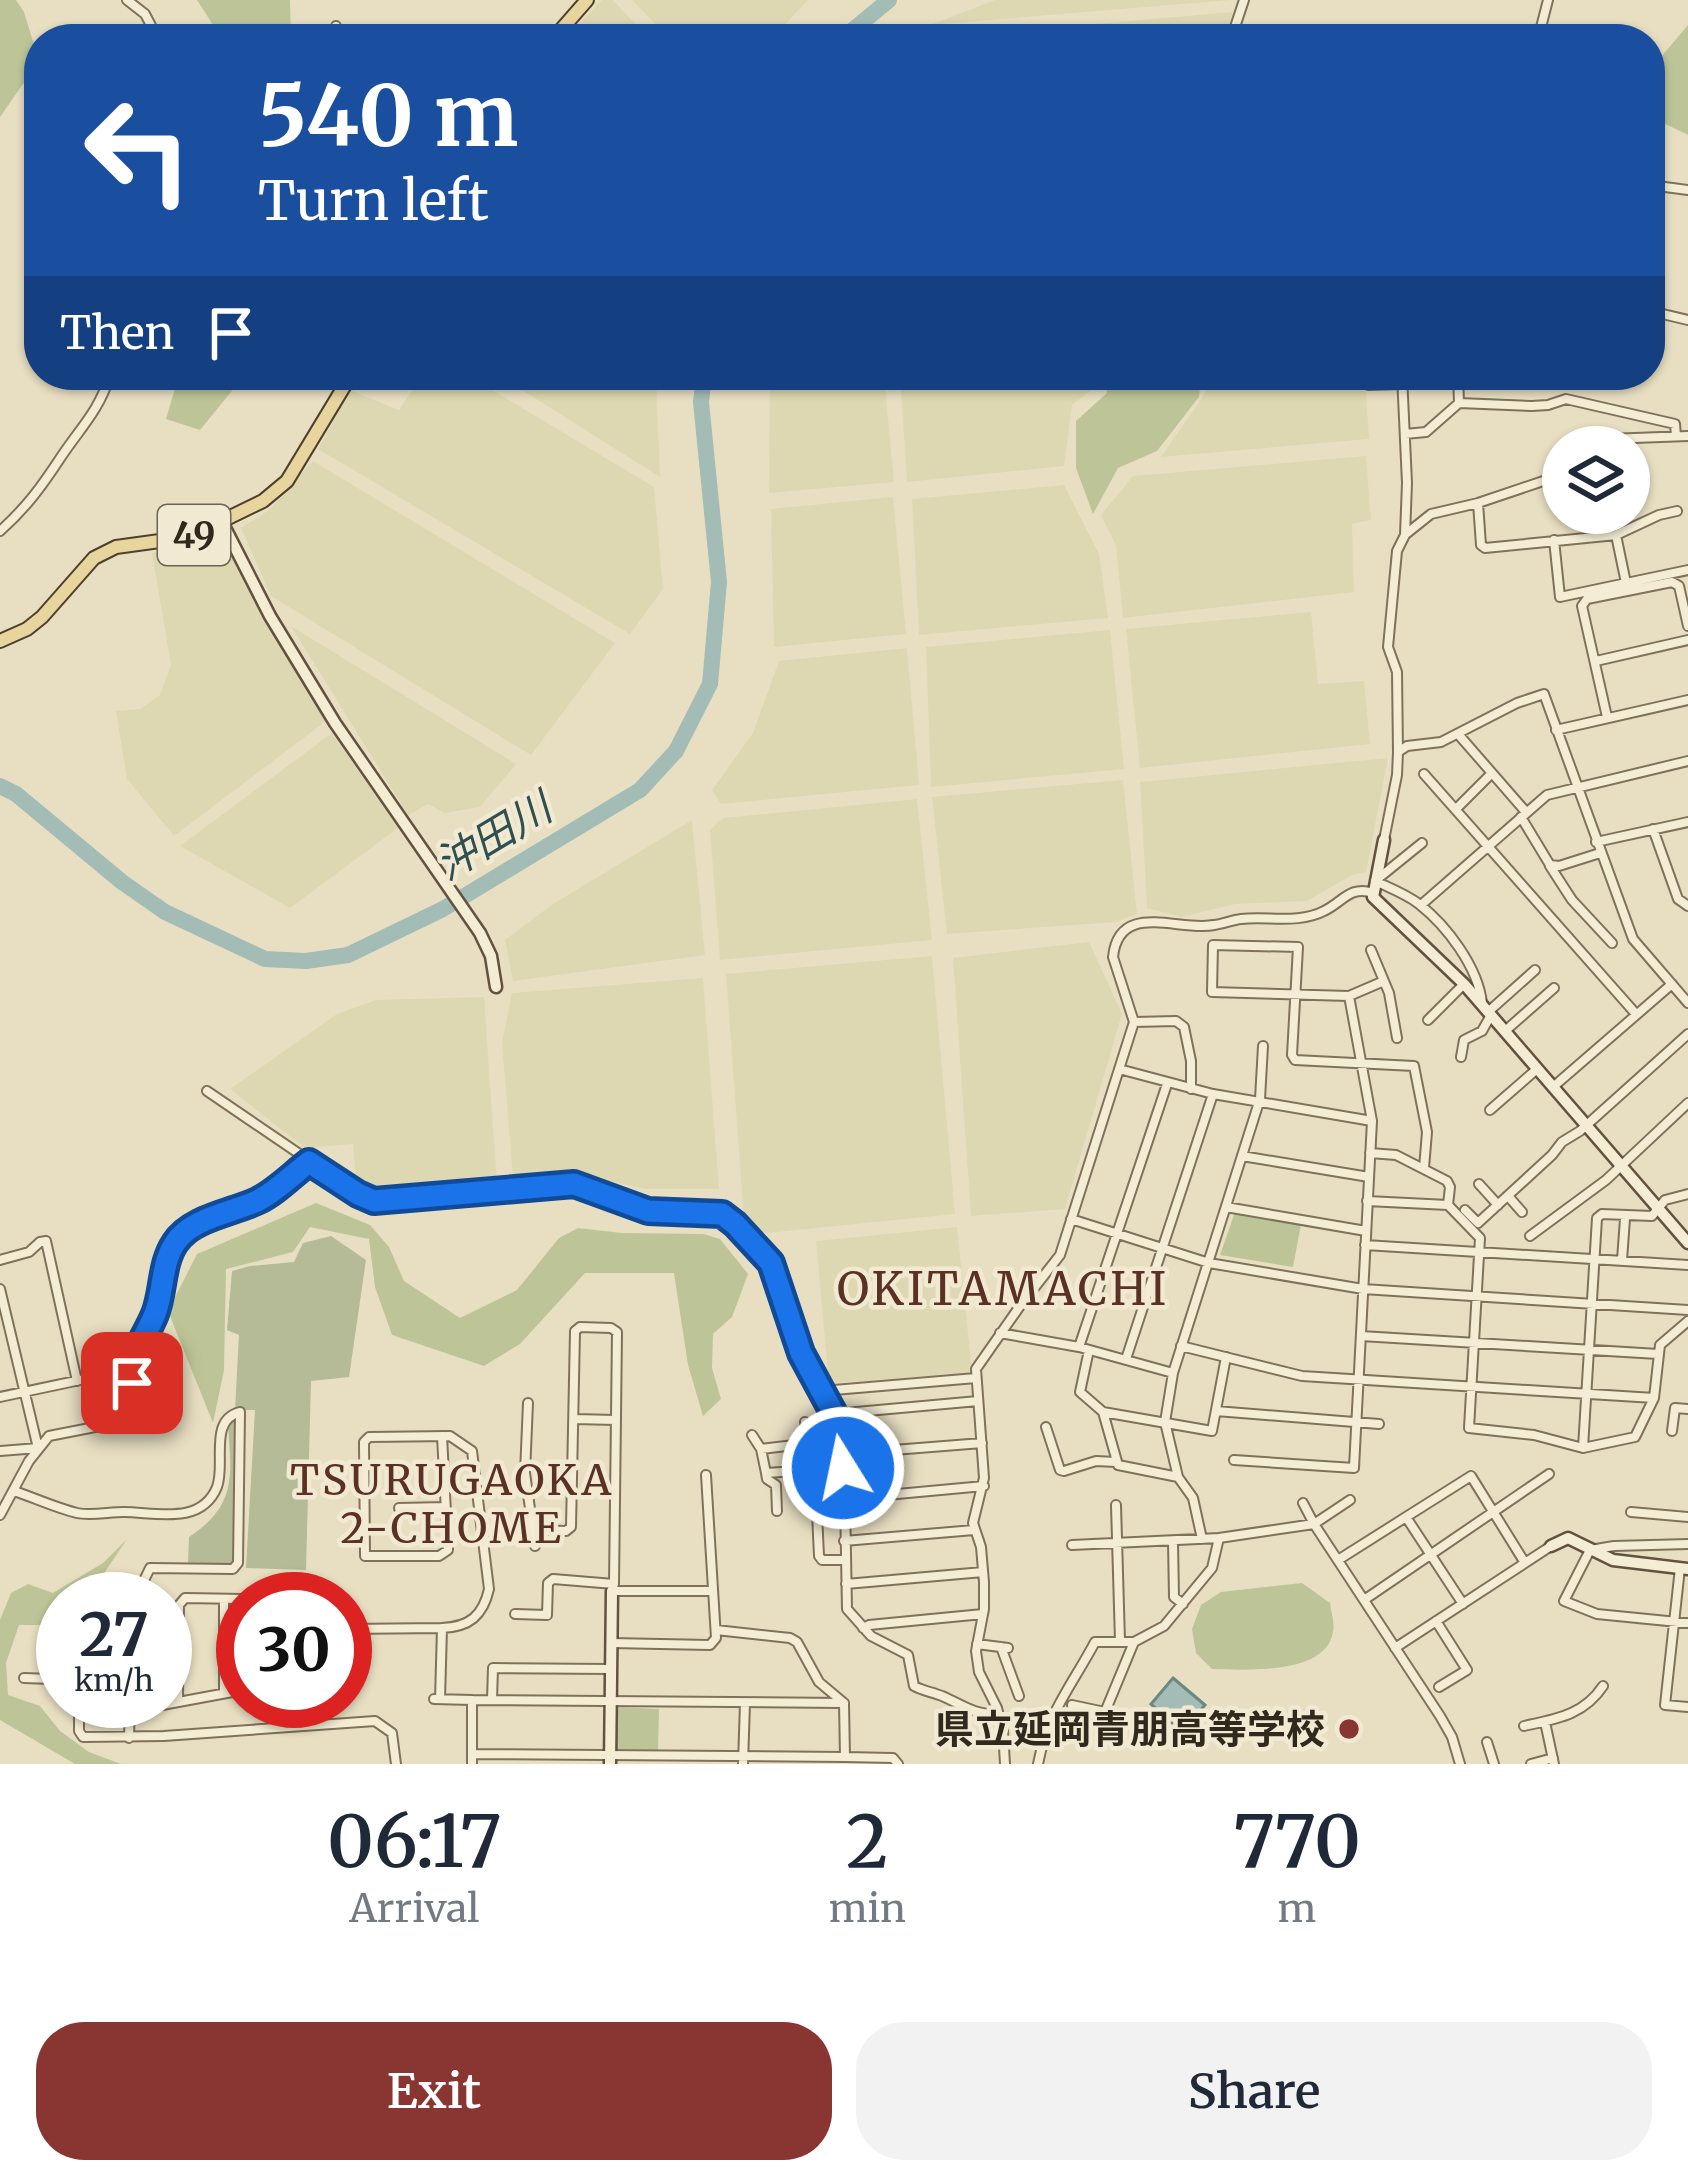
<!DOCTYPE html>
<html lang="en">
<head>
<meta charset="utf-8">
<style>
  body { margin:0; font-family:Merriweather,"Noto Sans JP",serif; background:#f2f2f3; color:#1f2937; height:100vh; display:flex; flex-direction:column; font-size:45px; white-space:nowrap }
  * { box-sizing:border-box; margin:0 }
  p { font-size:39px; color:#747a83 }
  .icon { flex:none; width:66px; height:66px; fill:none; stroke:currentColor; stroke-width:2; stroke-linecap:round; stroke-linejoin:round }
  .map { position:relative; height:1764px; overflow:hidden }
  .details { display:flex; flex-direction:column; background:#fff; flex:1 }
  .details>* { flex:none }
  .guide { position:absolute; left:24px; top:24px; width:1641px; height:366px; border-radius:48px; box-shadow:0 3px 9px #0004; background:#1a4fa0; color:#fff; overflow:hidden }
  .tools { position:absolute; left:1542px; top:426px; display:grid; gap:24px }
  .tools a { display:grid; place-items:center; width:108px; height:108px; border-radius:50%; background:#fff; box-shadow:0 3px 9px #0004; font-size:60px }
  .speed { position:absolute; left:36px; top:1572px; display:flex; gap:24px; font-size:60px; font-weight:700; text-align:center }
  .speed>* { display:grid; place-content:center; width:156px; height:156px; border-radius:50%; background:#fff; box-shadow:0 3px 9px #0004; line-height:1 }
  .speed small { font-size:30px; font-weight:400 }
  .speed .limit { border:18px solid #d22; background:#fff; color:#111 }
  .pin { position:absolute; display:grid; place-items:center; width:102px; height:102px; color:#fff; margin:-51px; border-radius:24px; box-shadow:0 6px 18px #0006 }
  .me { position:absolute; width:132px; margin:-66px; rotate:350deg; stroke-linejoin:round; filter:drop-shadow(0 0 9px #0008) }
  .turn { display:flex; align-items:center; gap:42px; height:252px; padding:0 36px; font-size:54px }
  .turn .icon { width:156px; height:156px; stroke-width:2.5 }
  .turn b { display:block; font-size:84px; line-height:102px }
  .then { display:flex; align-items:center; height:114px; padding:0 36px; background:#0003; gap:24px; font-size:45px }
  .eta { display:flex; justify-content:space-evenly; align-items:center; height:204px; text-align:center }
  .eta b { font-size:72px; font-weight:600; line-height:84px }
  .primary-button { display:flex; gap:24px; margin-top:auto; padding:24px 36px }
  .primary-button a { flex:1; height:138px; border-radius:48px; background:#893632; color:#fff; font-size:48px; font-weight:600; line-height:138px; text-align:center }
  .primary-button a+a { background:#f2f2f3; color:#1f2937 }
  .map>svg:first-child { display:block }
  .farmland { fill:#ddd8b1 }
  .green { fill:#bdc598 }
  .cemetery { fill:#b4bb96 }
  .water { fill:#a4bcb6; stroke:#6c8883; stroke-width:3 }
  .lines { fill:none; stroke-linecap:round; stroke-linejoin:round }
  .stream { stroke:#6c8883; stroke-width:3 }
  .river { stroke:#a4bcb6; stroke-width:16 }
  .street-casing { stroke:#80715b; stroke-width:12 }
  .secondary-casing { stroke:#62523f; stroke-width:15 }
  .primary-casing { stroke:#4e402f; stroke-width:16 }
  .street { stroke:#f4edd4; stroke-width:8 }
  .secondary { stroke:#f4edd4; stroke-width:10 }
  .primary { stroke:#e8d59e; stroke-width:12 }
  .route-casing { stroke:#114b97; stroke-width:30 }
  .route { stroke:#1a73e8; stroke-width:21 }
  .poi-dot { fill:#893632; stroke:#f1e9d1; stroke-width:4.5 }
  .labels { text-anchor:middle; stroke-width:9; stroke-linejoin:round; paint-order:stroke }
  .shield { fill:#f1e9d1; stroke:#6b6354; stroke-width:3 }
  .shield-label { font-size:36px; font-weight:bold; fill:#32291e }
  .poi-label { font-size:39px; font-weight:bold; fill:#32291e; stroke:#f1e9d1; text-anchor:end }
  .water-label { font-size:42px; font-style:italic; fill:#2f5050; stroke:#f1e9d1 }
  .neighbourhood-label { font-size:42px; letter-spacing:3px; fill:#5a3122; stroke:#f1e9d1 }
  .quarter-label { font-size:45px; letter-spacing:3px; fill:#5a3122; stroke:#f1e9d1 }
</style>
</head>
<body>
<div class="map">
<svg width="1688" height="1764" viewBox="0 0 1688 1764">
  <rect width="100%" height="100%" fill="#e8dfc2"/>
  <path class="farmland" d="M602,0h11l36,39h-85z
    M632,0h176l-37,39h-101z
    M995,0h236l-301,25z
    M1233,12l-9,27h-305z
    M422,375h45l187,112 9,102 -33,45 -312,-185 32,-59 49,20z
    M498,375h158l4,102z
    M770,375h114l10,107 -125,11z
    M900,375h197l-2,12 -23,18 -8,61 -157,16z
    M1206,375h144l16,17 3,47 -208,18 49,-71z
    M1366,456l5,64 -19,4 2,68 -231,26 -7,-73 -15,-30 32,-39z
    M313,461l302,182 -84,112 -260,-159 -30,-68 28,-18z
    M1064,485l35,69 9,64 -189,17 -7,-136z
    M893,497l13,137 -132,13 -3,-138z
    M208,541l16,1 102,179 -152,115 -47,-57 -11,-68 24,-2 20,-14 11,-30 -19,-112z
    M1311,612l7,72 46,-3 6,63 -230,24 -14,-139z
    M291,626l225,138 -36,43 -35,6 -17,-9 -20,11z
    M1110,630l14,139 -193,18 -5,-140z
    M907,648l12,137 -198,19 -9,-14 41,-57 26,-72z
    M332,733l66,95 -108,80 -110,-62z
    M1388,758l-22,114 -14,3 -45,26 -72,3 -54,13 -34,-9 -7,-126z
    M1123,780l14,134 -21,8 -169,12 -15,-137z
    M917,799l15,141 -212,20 -10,-130 13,-12z
    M692,820l13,135 -192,26 -8,-41 48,-36z
    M1089,942l33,72 -57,195 -94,7 -18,-258z
    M932,956l23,258 -199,20 -12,-15 -18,-245z
    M703,978l16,211h-73l-68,-15 -65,5 -11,-137 10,-49z
    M484,997l13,186 -127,10 -14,-10 -3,-39 -48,4 -75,-59 107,-75 39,-14z
    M957,1227l15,145 -143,12 -13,-143z"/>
  <path class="green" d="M0,0h16l8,12 15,49 -39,56z
    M197,0h93l1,39h-69z
    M1688,25v110l-31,-15 -7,-50z
    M179,375h62l-1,6 -40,49 -34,-11z
    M1106,375h95l-2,22 -42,54 -39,17 -25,46 -17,-46v-47l31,-28z
    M316,1203l54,22 19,22 15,34 56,37 57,-28 42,-52 19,-10 44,5 81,1 17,5 28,35 -16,43 -19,17 -1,34 9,31 -18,17 -15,-51 -14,-92h-89l-65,71 -36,22 -92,-31 -17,-48 -6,-48 -59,-12 -17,25 -67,17 -2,101 -11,53 -45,-112 29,-57z
    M1235,1212l66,12 -8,43 -73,-12z
    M127,1539l-40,60h-24v20l-10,6h-34l-13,38 2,32 32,11 20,25 29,21 32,12h-46l-75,-44v-100l11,-27 17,-9 25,9 50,-30z
    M1302,1583l28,20c1,9 5,20 3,29 -7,43 -87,38 -121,37l-16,-16 -4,-24 9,-24 20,-13z
    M618,1707l41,2 -1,41 -41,-1z"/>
  <path class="cemetery" d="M331,1236l35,24 -17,117 -38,4 -5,189 -60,-2 9,-158h-20l4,-75 -12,-5 5,-59 18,-5 44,-4 9,-19z
    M233,1417h4l-2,143 -4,5 -43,-1 1,-27c47,-31 43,-60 39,-111z"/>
  <path class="water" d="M1173,1678l32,27 -23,27 -31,-28z"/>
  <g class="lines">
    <path class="stream" d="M885,0l1,2"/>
    <path class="river" d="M842,39l47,-39
      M0,786l16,8 106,88 43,30 100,47 41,2 42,-6 95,-46 197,-119 36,-39 34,-67 9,-102 -18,-180 3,-27"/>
    <defs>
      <path id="street" d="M127,0l18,14 13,25
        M336,26l2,13
        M1231,39l13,-39
        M1538,39l10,-39
        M1650,185l38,5
        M1650,311l38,9
        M1358,375l10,10 34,-1
        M1458,375l1,28
        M1405,434l21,-2 33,-29 73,3 16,-1 18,-6 109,25 1,12
        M1573,447l8,-7 107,-4
        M1478,503l3,42 4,3 131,-13
        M0,531c26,-23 42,-45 61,-74 20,-30 38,-46 49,-82
        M1406,534l25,-20 47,-11 80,-27 5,-10
        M1554,540l6,57 128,-27
        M1626,583l-10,-48 43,-20 18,-4
        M1596,661l92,-21
        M1607,717l-25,-111 5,-7 85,-17 7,4 9,40
        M1556,730l132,-30
        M1458,734l68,78
        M1398,752l9,-6 34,-4 76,-39 27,-9 89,245 55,64
        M1424,774l212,240
        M1456,809l36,-36
        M1521,817l29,48 9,1 41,-13
        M1653,829l25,70 10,7
        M1384,840l13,-65 1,-23 -1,-80 -9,-25 9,-96 8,-16 2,-52 -5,-108
        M1596,842l92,-20
        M1422,843l-47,38c15,7 31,13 44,23 28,22 59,63 63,99
        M1550,866l22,34 40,43
        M1421,905l126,-110 141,-34
        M1371,950l18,43 8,45
        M1349,996l35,-15
        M1488,1012l47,-42
        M1428,1020l36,-36
        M1134,1022l42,-1 8,6 7,34v28
        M1505,1031l49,-43
        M1461,1057l3,-17 18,-9 9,-16
        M1119,1069l94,25 159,27
        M1553,1087l119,-103
        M207,1091l160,109 207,-16 74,27 74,2 49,50 30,90 31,55 12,37 3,164 24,27 37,19 6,31c9,5 18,6 28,10 25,11 28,17 57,19
        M1490,1110l47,-41
        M1370,1153l26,2 51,26 3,6 -2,18 32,33 -11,190 65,7 49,13 52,-11 19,-39 6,-53 28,-24
        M1242,1156l127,21
        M1479,1184l19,21
        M1508,1196l14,16
        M1367,1201l81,4
        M1226,1207l140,24
        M1465,1210l13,13 74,-68 10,-13 18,-11 108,-97
        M1071,1219l138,44 154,26 325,21
        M1530,1236l76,-56 82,-77
        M1365,1245l323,20
        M0,1260l29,-8 11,-10 6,-1 31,140
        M1622,1260l3,-41
        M0,1289l38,159 -38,3
        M1000,1333l79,14 94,26
        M1361,1336l297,18
        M1181,1346l121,30 352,22
        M1079,1347l88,-263
        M1089,1350l-9,42 23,20 15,53 60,12
        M1126,1359l87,-265
        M822,1391l154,-13
        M0,1397l132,-28
        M528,1403l-3,70 8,57 33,1 5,-4 4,-196 5,-4 31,1 6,4 -3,252 -2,7h101
        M1216,1411l163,13
        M1103,1412l109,19 14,-74
        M834,1414l144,-13
        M574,1419l42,1
        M805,1422l1,18 -3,4 -42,5 5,24 77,-5
        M1046,1427l14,43 4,1 32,-10 20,1
        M1672,1431l3,-23 13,1
        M752,1435l9,14
        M442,1436l6,114 -9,6h-74l-1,-114 5,-5 81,-1 22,15 17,138c-6,27 -20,38 -47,39
        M1583,1448l14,-230 5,-4 50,2 13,-16 23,-6
        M843,1454l139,-11
        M1234,1460l120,8 18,-347 -23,-125 -137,-4 1,-47 85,2 -6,108 3,5 119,6 13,66 -3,36
        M766,1473l1,6 9,6 1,26
        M14,1491c21,7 42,17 63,22 14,3 32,-1 47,-1 31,0 77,14 93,-25 9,-23 -9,-67 23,-75l-2,151 -5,6 -83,-1 -15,31
        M843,1499l141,-13
        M1303,1503l11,21 36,-24
        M1116,1505l4,136
        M399,1508l46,-1
        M1631,1512l57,5
        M817,1513l2,43 3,4h23
        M0,1515l29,-54 20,-25 51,-10 32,-14 2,-11 -1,-44 22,-43 16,-67 11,-13 77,-34 50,-38
        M533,1530l2,16
        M1202,1539l-9,-41 -15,-21 -13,-55 8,-49 87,-274 3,-53
        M844,1541l130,-11
        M1173,1542l1,55 9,7
        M1688,1544l-74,2 -24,4 -26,51 33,13 91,9
        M1072,1545l147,-7
        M1338,1560l68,-43
        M1680,1568l-15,137 23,2
        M846,1584l137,-12
        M224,1599v94
        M1364,1600l185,-126
        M1463,1604l-57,-87 65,-41 54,87
        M515,1614l32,1 1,-32 5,-4 61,5
        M1436,1621l31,49 -28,17
        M863,1628l6,-3 114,-11
        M345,1629l97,-1 -2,71
        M716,1630l74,8 7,4 22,40 25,21
        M611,1643l99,2 6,-7 -10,-163
        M977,1644l31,4
        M1001,1647l18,49
        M1395,1648l156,-102
        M24,1678l28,1 11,-11
        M345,1695h2
        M434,1699l38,1
        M492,1700l1,-32 118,1
        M79,1701v30l4,6 81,-1 211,-15 17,12 4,31
        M178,1701l1,-96 6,-7 58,1
        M300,1701v24
        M1072,1705l33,7 29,-70
        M130,1711l113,-21
        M1105,1712l38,9
        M1545,1722l9,42
        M1524,1726c32,-7 60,-11 79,-40
        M129,1738l1,-37
        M1487,1742l7,22
        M472,1754l373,3
        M472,1764v-64l372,3 1,54 48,1 5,6
        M743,1764l2,-61
        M1005,1764l-2,-33 -6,-23 -18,-36 -3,-21 8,-42v-27l-3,-35 -8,-24 11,-45 -8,-109 44,-63 40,-51 74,-233 -21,-65c6,-57 66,-25 101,-32 9,-1 18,-5 27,-6 27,-3 58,5 83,-8 19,-9 26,-26 49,-18
        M1038,1764c10,-52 33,-77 57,-122h39l30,-16 48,-58 7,-30 95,-14 126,192 12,21 8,27
        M1531,1764l22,-6"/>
      <path id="secondary" d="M222,522l48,94 65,107 145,210 11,23 5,31
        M1384,840l-11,57 91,87 224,259
        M1551,1546l17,-8 45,22 75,9
        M610,1764l2,-173"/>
      <path id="primary" d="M553,39l34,-39
        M0,641l27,-12 15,-12 52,-59 22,-11 73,-10 74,-36 24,-20 64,-106"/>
    </defs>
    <use href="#street" class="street-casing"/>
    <use href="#secondary" class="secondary-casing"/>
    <use href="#primary" class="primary-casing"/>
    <use href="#street" class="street"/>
    <use href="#secondary" class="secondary"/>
    <use href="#primary" class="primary"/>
  </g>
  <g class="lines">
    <defs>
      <path id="route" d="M132,1383c-2,-31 12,-42 23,-69 9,-23 6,-50 20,-71 16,-25 56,-30 82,-42 19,-9 35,-26 52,-39l49,32 16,7 200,-17 74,27 74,3 13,10 36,39 30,90 39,72 4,19 -1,24"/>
    </defs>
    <use href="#route" class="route-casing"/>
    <use href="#route" class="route"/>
  </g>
  <circle class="poi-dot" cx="1349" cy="1729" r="12"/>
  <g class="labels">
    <rect class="shield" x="158" y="505" width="72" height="60" rx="9"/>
    <g class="shield-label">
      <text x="194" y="548">49</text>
    </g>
    <g class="poi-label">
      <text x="1325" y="1743">県立延岡青朋高等学校</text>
    </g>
    <g class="water-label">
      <text transform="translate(493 836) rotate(-31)" y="15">沖田川</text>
    </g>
    <g class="neighbourhood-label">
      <text x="452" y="1495">TSURUGAOKA<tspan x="452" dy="48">2-CHOME</tspan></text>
    </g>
    <g class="quarter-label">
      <text x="1003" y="1305">OKITAMACHI</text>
    </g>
  </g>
</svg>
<div class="tools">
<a><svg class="icon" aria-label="layers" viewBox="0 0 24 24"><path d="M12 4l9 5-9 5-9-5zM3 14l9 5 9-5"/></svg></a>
</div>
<div class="speed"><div>27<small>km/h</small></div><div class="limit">30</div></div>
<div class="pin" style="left:132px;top:1383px;background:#d93025"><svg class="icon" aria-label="arrive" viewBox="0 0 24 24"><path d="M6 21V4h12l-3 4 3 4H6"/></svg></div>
<svg class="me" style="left:843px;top:1468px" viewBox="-20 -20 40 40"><circle r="17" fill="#1a73e8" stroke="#fff" stroke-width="3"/><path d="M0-11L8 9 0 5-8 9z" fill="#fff"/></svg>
<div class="guide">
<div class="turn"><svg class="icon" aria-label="left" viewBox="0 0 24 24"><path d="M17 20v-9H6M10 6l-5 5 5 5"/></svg><div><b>540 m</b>Turn left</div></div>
<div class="then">Then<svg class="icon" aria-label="arrive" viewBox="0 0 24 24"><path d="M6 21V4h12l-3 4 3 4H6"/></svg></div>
</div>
</div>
<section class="details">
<div class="eta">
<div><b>06:17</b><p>Arrival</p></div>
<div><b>2</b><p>min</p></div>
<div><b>770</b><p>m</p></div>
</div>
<div class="primary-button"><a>Exit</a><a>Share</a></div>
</section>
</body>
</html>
